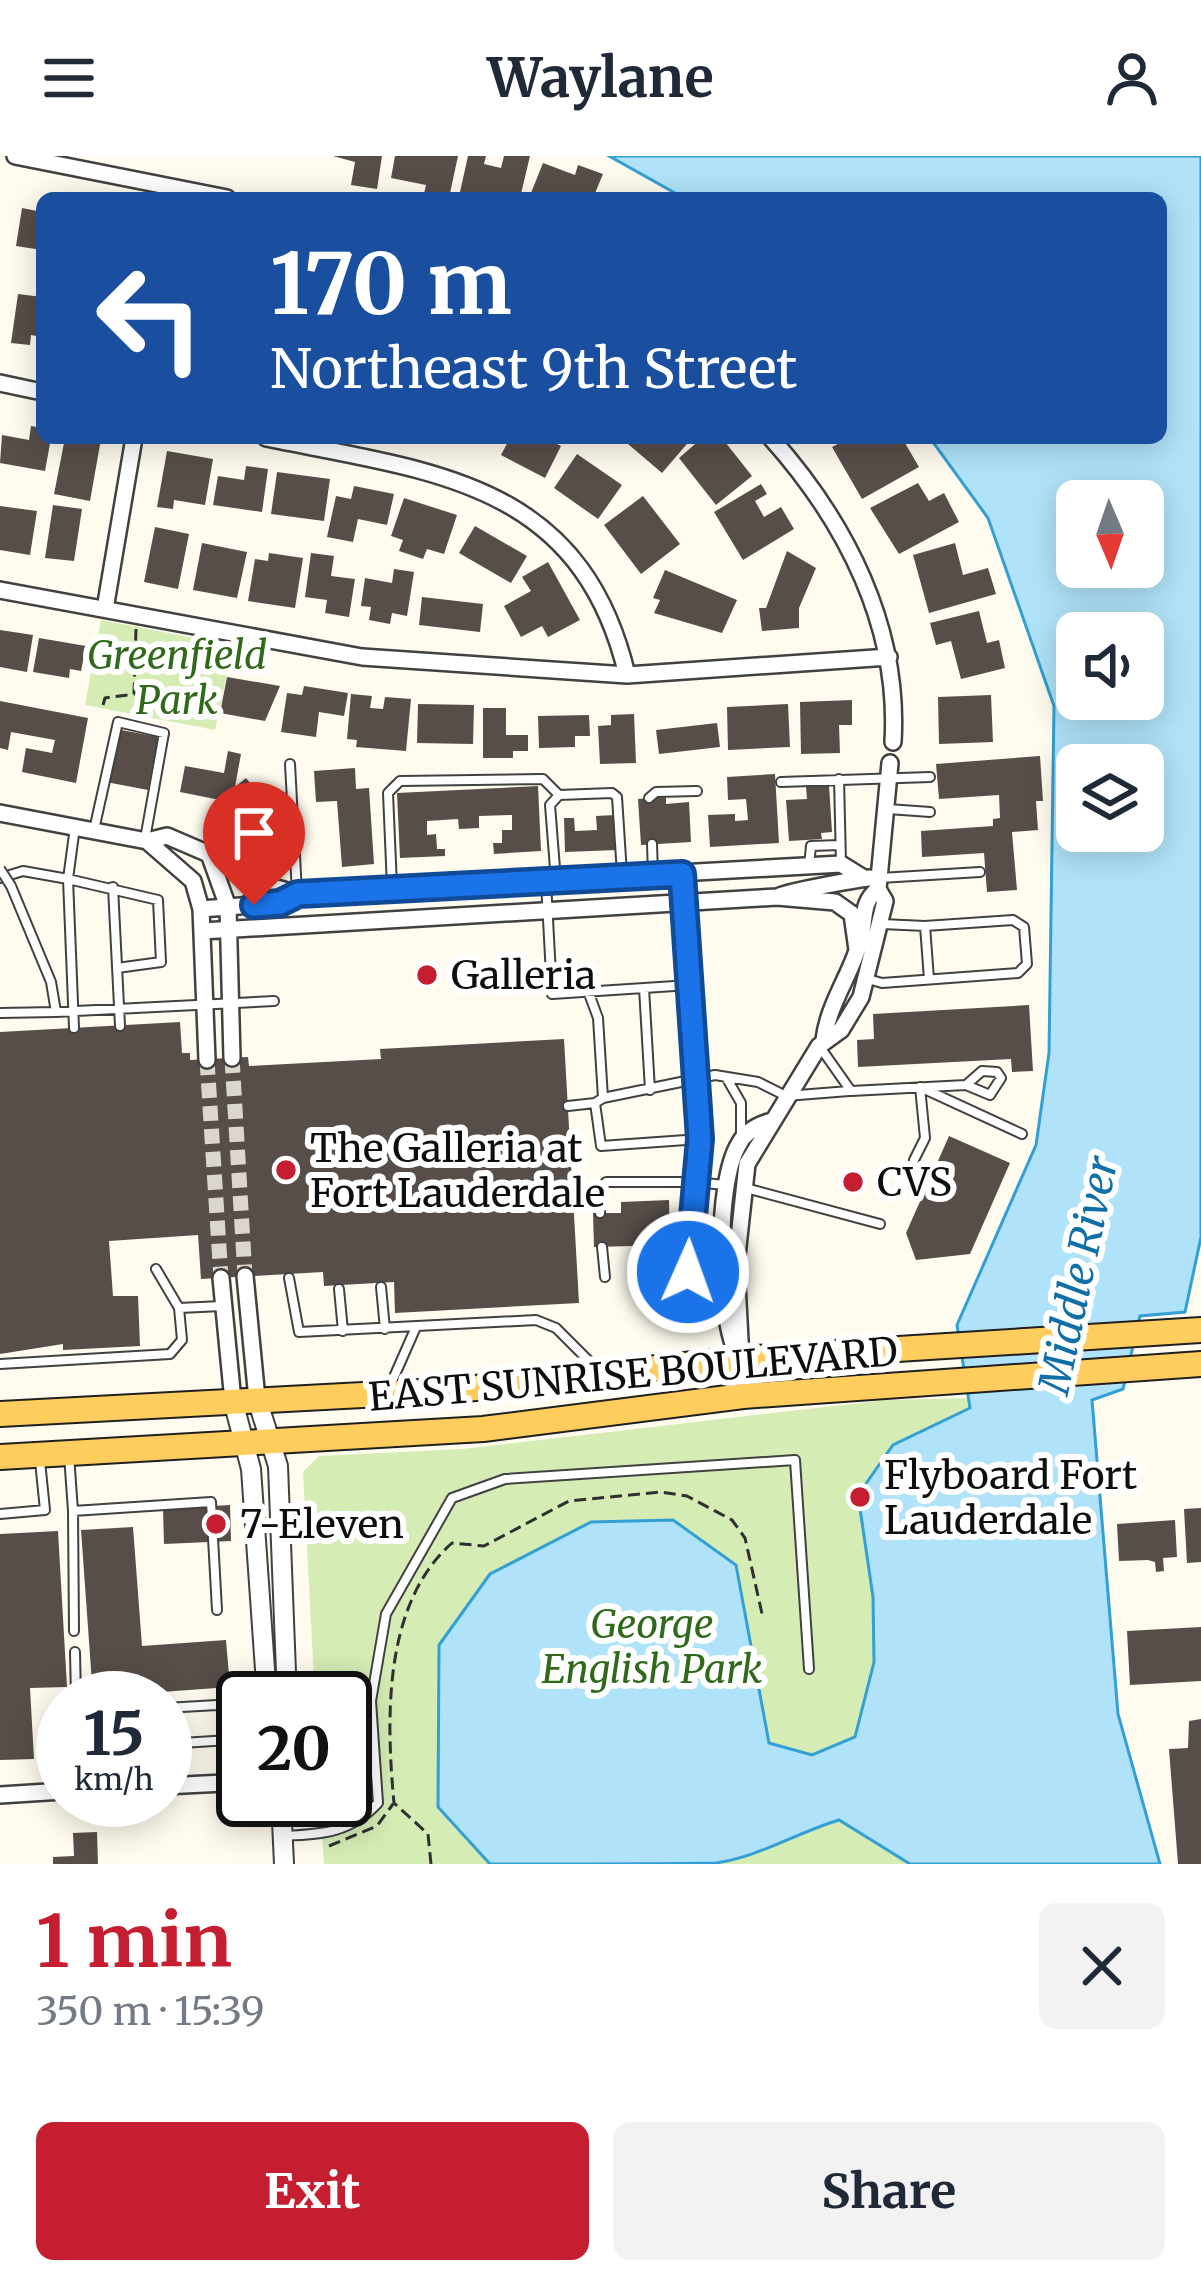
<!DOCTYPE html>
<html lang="en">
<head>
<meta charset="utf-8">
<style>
  body { margin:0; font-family:Merriweather,serif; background:#f2f2f3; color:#1f2937; height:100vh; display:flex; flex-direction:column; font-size:45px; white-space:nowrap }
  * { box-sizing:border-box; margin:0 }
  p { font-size:39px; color:#747a83 }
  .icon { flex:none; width:66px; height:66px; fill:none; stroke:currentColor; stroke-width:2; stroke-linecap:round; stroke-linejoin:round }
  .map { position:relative; height:1708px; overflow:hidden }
  .drawer { display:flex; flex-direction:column; background:#fff; flex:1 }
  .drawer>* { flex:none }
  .guide { position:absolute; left:36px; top:36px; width:1131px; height:252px; border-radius:18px; box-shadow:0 6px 30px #0003; background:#1a4fa0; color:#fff; overflow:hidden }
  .needle { width:78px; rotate:178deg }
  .tools { position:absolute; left:1056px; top:324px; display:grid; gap:24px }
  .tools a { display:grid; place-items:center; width:108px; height:108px; border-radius:18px; background:#fff; box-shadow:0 6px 30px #0003; font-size:60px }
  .speed { position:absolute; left:36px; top:1515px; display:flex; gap:24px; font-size:60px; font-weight:700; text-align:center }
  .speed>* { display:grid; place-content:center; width:156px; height:156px; border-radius:50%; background:#fff; box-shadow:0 6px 30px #0003; line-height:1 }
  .speed small { font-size:30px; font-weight:400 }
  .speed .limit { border:6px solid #111; border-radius:18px; background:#fff; color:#111 }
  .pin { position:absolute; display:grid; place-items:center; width:102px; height:102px; color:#fff; margin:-123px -51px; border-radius:50% 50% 50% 0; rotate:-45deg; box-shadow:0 0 12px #0007 }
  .pin .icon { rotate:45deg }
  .me { position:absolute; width:132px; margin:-66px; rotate:2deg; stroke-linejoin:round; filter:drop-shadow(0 0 9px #0008) }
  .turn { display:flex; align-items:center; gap:42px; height:252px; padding:0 36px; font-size:54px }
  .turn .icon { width:156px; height:156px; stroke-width:2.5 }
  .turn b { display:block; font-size:84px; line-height:102px }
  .round { display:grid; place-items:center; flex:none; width:126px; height:126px; border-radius:18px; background:#f2f2f3 }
  .summary { display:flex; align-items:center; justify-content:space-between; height:204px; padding:0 36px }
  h1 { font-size:72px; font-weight:700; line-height:90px; color:#c51e31 }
  .primary-button { display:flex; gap:24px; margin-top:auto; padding:24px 36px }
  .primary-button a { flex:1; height:138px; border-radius:18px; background:#c51e31; color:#fff; font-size:48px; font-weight:700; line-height:138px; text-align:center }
  .primary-button a+a { background:#f2f2f3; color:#1f2937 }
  header { display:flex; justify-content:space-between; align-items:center; height:156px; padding:0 36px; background:#fff; font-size:54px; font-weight:700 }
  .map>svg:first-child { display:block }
  .green { fill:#d5ecb5 }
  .water { fill:#b0e3f9; stroke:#339fd4; stroke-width:3; fill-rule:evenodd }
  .building { fill:#574e49 }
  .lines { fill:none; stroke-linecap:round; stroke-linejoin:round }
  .minor-tunnel { stroke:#dbd7cc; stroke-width:15; stroke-dasharray:15 8; stroke-linecap:butt }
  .service-casing { stroke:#414141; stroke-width:12 }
  .minor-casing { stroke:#414141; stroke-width:20 }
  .tertiary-casing { stroke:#414141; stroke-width:22 }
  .primary-casing { stroke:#1f1f1f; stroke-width:28 }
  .path { stroke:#303030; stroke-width:3; stroke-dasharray:12 6; stroke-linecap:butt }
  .service { stroke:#fff; stroke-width:8 }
  .minor { stroke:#fff; stroke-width:15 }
  .tertiary { stroke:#fff; stroke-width:18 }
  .primary { stroke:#ffcd5e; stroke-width:24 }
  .service-bridge-casing { stroke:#414141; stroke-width:12; stroke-linecap:butt }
  .service-bridge { stroke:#fff; stroke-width:8 }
  .route-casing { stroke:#114b97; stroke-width:30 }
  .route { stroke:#1a73e8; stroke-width:21 }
  .poi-dot { fill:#c51e31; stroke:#fff; stroke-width:4.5 }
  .labels { text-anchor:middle; stroke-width:12; stroke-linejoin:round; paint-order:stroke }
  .park-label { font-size:39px; font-style:italic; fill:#30691a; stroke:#fff }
  .poi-label { font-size:39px; fill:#0e0e0e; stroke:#fff; text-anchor:start }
  .street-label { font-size:39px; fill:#0e0e0e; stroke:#fff }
  .water-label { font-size:42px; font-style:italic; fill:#106fa6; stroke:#fff }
</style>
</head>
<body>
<header><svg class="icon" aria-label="menu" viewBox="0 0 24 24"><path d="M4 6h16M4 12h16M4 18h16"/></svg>Waylane<svg class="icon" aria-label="person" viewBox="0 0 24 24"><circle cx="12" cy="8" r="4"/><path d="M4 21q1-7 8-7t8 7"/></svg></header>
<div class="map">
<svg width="1201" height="1708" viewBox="0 0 1201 1708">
  <rect width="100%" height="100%" fill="#fffbee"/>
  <path class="green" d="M101,464l125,24 3,20 -14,66 -130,-25z
    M969,1242l2,10 -30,13 -68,176 1,65 39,202h-589l-4,-64h25v-102h-30l-12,-226 16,-16 143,-7 424,-49z"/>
  <path class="water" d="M609,0h592v1081l-16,75 -45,4 -17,73 -31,11 26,314 42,150h-250l-71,-44c-43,13 -78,36 -123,43 -61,1 -160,1 -226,1l-52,-57 1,-162 51,-71 101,-52 82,-2 63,45 33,178 43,12 43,-18 19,-75 -1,-65 -15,-102 35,-50 77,-37 -13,-83 79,-180 13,-92 5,-347 -66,-188 -58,-80h231v-240h-477zM1077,345h66v66h-66zM1077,477h66v66h-66zM1077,609h66v66h-66z"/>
  <path class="building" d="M333,0h49l-5,33 -26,-4 4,-23z
    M395,0h63l-9,42h-26l3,-13 -35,-7z
    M468,0h18l-2,8 17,4 3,-12h26l-10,42 -60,-6z
    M543,7l32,12 3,-10 25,9 -10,24h-64z
    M22,52l20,4v38l-26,-4z
    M18,138l24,3v40l-11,-2 -1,10 -19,-2z
    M31,270l11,2v10h9l-6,33 -45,-8 2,-28 27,5z
    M65,282l36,1 -11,62 -36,-7z
    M510,282h35l16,8 -16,32 -44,-23z
    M621,282h71l-30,35z
    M702,282h20l30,38 -36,29 -37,-47z
    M849,282h53l17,29 -57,32 -30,-52z
    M167,295l46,8 -8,46 -31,-5 -1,9 -16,-2z
    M577,298l45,31 -24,34 -44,-31z
    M246,310l22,3 -6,43 -49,-7 5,-29 26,4z
    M277,316l53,7 -6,42 -53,-7z
    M918,327l11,18 15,-8 15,29 -60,32 -29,-46z
    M761,328l6,10 -12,7 9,16 17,-10 13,22 -51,31 -29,-48z
    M354,330l40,8 -7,31 -29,-6 -5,23 -26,-5 9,-41 15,3z
    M643,340l37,48 -39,30 -37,-49z
    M404,342l53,17 -13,39 -17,-5 -4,10 -24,-8 4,-11 -12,-4z
    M53,349l29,4 -8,52 -29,-3z
    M0,350l37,5 -7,44 -30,-5z
    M475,370l52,30 -16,27 -52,-30z
    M155,371l34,7 -11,55 -34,-7z
    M202,387l45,9 -10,46 -44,-8z
    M955,387l8,32 25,-7 8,26 -67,19 -16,-58z
    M787,395l29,17 -17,40v20l-37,3 -3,-23h7z
    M269,397l34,5 -8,50 -47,-7 7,-42 13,2z
    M311,397l23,3 -3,20 24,3 -6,38 -24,-4 2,-13 -22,-3z
    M548,406l32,58 -32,17 -6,-11 -21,11 -17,-31 27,-15 -9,-14z
    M394,413l20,3 -7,44 -15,-3 -2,11 -21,-4 2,-13 -10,-1 4,-28 27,5z
    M665,414l72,30 -15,33 -68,-20 6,-13 -7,-2z
    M422,441l61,7 -3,28 -61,-7z
    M979,455l8,32 12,-3 6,28 -44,11 -10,-38 -15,4 -6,-22z
    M0,474l33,5 -6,37 -27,-5z
    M39,482l47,8 -5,25 -11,-2 -1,9 -36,-6z
    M227,521l53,9 -15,35 -45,-8z
    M304,530l44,7 -4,23 -25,-4 -3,25 -35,-5 6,-39 15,2z
    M351,538l21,2 -2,12 13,1 2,-12 26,2 -5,52 -50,-4 1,-7 -10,-1z
    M991,539l2,47 -54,2 -1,-47z
    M852,544v25h-13l1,28 -39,1 -1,-52z
    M0,545l88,17 -12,65 -54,-11 4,-24 26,5 3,-13 -44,-8 -3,18 -8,-2z
    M418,548l56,1 -1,39 -56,-1z
    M788,548l2,43 -62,3 -1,-43z
    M483,552h23v27h22v16h-15v7h-30z
    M634,558l2,49 -36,1 -2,-38 13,-1v-10z
    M589,559l1,21h-15v11l-36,1 -1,-32z
    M717,567l3,24 -61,7 -3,-24z
    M116,573l42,8 -10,53 -42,-8z
    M228,595l13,3 -6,33 11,-9 27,33 -20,24 -28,-34 -45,-9 5,-26 39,7z
    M1040,600l3,45h-7l2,29 -26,2 5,58 -30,2 -3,-39 -62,4 -1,-26 72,-5v-7l7,-1 -1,-23 -60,4 -3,-35z
    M355,612l1,21 13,-1 5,76 -32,3 -5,-66 -21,1 -2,-31z
    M775,618l4,69 -69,4 -2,-32 27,-1v7l13,-1 -2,-21 -18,1 -1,-23z
    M829,629l3,47 -11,1 1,6 -33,2 -3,-41 21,-1 -1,-12z
    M538,630l3,65 -47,3 -1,-11h9v-13h10v-15l-33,1v12l-20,1 -1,-10 -31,2v14l9,-1 1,15h8v7l-45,2 -3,-65z
    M666,641v7l23,-2 2,40 -50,3 -3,-46z
    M615,659l2,35 -52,2 -1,-34h10l1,13 22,-1 -1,-14z
    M1029,849l4,66 -21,1 -1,-13 -153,8 -1,-27 17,-1 -1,-25z
    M180,866l2,31h8v7l58,-3 1,9 132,-7 -1,-10 184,-10 15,264 -184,10 -1,-31 -70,4 -1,-14 -122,7 -3,-44 -89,6 4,55h25l2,50 -77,4v-6l-63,10v-322z
    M949,980l61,27 -40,91 -54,6 -10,-27z
    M669,1044l1,45 -76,2 -1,-34h28v-11z
    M230,1349l1,36 -67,3 -1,-35z
    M1201,1352v54l-14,1 -3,-54z
    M1175,1364l2,37 -14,1 1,13 -8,1 -1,-10 -7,-2 -29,1 -2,-37z
    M133,1371l9,119 84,-6 4,47 -137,10 -12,-167z
    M58,1375l9,156 -37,1 4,71 -34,1v-226z
    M1201,1471v54l-71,4 -3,-54z
    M1201,1563v145h-23l-9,-115 19,-1 1,-27z
    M97,1676l1,32h-45v-7l21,-1 -1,-23z"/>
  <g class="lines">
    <path class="minor-tunnel" d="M232,902l13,218
      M207,904l14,218"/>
    <defs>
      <path id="service" d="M290,608l7,129
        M839,623l2,84
        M781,626l149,-5
        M559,639l53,-2 5,4 5,77
        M649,642l7,-6 41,-1
        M888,653l42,3
        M94,674l24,-108 46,11 -19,106
        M652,688l1,29
        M809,710l2,-20 29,-1
        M682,718l16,216 -5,92 33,3
        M0,722l23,-7 45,8 7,-52
        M880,722l100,-6
        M546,726l6,112 138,-9
        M11,730l40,96 5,30 218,-11
        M113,731l7,139
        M392,731l-4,-94 12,-12 143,-2 16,16 -9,10 6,76
        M882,768l43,2
        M868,823l14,4 136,-10 9,-9 -3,-37 -11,-7 -88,6 4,53
        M644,832l6,102
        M588,835l10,27 5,80 -8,5 6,43 99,-7
        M0,857l56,-1
        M74,872l-6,-149 90,21 3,62 -44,6
        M820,891l31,44 115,-6 24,10 11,-17 -4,-6 -15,-1 -16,14
        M726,921l15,26v33
        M603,942l112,-23 43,7 28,14 63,-5
        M568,950l27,-3
        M914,1004l11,-22 -5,-51 102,47
        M742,1031l138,37
        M600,1057l-1,-21 7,-10h87l-4,90
        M602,1091l3,30
        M156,1113l23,39 43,-2
        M289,1122l10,54 237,-12 20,8 40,40
        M381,1131l4,42
        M339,1133l4,42
        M0,1208l170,-10 12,-14 -3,-32
        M390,1230l26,-59
        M69,1299l4,56 138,-9 6,108
        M73,1355l1,120
        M0,1358l45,-4 -5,-49
        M75,1496l1,46
        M165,1552l52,-3 16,5 6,15 -9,15 -65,4
        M284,1680c39,-2 66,-3 94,-33l-7,-102 15,-87 66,-116 53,-19 290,-19 14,209"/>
      <path id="minor" d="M15,0l212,42
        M0,227l42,9
        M266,282c167,34 315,43 361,237
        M771,282c75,84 129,189 122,304
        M0,434l362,67 265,18 262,-18
        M105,453l29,-171
        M0,657l147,28 20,-5 42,18 19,53 4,151
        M147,685l46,40 8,28 6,151
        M209,698l18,6 21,20 50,14
        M777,741c6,-5 81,-18 93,-19
        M201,753l79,-6 18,-9 543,-30 21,13
        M202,775l575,-34 58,5 17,12 5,36
        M824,884c4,-38 31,-70 38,-108 3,-19 1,-31 16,-43
        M245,1120l12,123
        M221,1122l12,123
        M738,1200c-21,-40 -23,-173 1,-212 6,-12 17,-18 29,-22
        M743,1240l-7,-131 11,-101 72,-118 22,-16 20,-33 24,-96 -7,-12 12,-126
        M165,1630l78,-4
        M0,1639l63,-4"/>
      <path id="tertiary" d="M257,1243l21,67 9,232
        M233,1245l18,68 16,229
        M281,1644l3,64"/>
      <path id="primary" d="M0,1258l457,-24 282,-31 462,-29
        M0,1301l483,-28 260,-33 458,-32"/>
    </defs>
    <use href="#service" class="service-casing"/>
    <use href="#minor" class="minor-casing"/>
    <use href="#tertiary" class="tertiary-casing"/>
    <use href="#primary" class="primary-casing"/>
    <path class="path" d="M103,549l2,-7 29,-4 2,-65
      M329,1690l48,-20 16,-22
      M431,1708l-3,-30 -34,-31c-8,-84 -11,-199 58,-260l32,3 85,-45 92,-9 26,4 45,24 13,18 18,80"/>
    <use href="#service" class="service"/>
    <use href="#minor" class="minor"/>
    <use href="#tertiary" class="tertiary"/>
    <use href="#primary" class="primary"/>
    <defs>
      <path id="service-bridge" d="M0,713l11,17"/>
    </defs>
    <use href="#service-bridge" class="service-bridge-casing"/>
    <use href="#service-bridge" class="service-bridge"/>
  </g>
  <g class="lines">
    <defs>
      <path id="route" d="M254,749l26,-2 18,-9 384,-20 18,265 -12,133"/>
    </defs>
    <use href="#route" class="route-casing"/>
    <use href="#route" class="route"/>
  </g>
  <g class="poi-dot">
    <circle cx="427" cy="819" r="12"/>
    <circle cx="286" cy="1014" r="12"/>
    <circle cx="853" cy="1026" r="12"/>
    <circle cx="860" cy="1341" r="12"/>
    <circle cx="216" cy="1368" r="12"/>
  </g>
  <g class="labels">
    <g class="park-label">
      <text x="177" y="513">Greenfield<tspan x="177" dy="45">Park</tspan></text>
      <text x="652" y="1482">George<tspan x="652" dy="45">English Park</tspan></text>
    </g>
    <g class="poi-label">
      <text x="451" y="833">Galleria</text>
      <text x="310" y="1006">The Galleria at<tspan x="310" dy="45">Fort Lauderdale</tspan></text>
      <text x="877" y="1040">CVS</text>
      <text x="884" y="1333">Flyboard Fort<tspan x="884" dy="45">Lauderdale</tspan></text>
      <text x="240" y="1382">7-Eleven</text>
    </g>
    <g class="street-label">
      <text transform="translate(633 1218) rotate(-5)" y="14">EAST SUNRISE BOULEVARD</text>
    </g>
    <g class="water-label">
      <text transform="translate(1078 1119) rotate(-78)" y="15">Middle River</text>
    </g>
  </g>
</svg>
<div class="tools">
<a><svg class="needle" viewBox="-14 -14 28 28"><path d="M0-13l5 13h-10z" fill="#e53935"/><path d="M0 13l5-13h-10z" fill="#747a83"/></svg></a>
<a><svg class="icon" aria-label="sound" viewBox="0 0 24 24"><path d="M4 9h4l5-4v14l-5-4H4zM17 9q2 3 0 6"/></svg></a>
<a><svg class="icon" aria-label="layers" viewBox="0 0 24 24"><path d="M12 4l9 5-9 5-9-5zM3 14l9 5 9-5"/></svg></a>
</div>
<div class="speed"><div>15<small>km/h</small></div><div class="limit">20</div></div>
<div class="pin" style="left:254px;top:749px;background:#d93025"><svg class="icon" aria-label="arrive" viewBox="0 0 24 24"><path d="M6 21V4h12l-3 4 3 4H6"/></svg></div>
<svg class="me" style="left:688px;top:1116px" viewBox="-20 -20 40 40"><circle r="17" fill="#1a73e8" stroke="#fff" stroke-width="3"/><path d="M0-11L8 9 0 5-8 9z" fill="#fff"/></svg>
<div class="guide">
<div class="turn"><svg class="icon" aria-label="left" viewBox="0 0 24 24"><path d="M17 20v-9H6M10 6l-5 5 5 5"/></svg><div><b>170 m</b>Northeast 9th Street</div></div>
</div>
</div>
<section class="drawer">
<div class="summary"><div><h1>1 min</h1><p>350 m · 15:39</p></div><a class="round"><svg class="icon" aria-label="close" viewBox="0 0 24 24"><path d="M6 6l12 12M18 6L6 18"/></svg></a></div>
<div class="primary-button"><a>Exit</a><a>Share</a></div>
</section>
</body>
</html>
